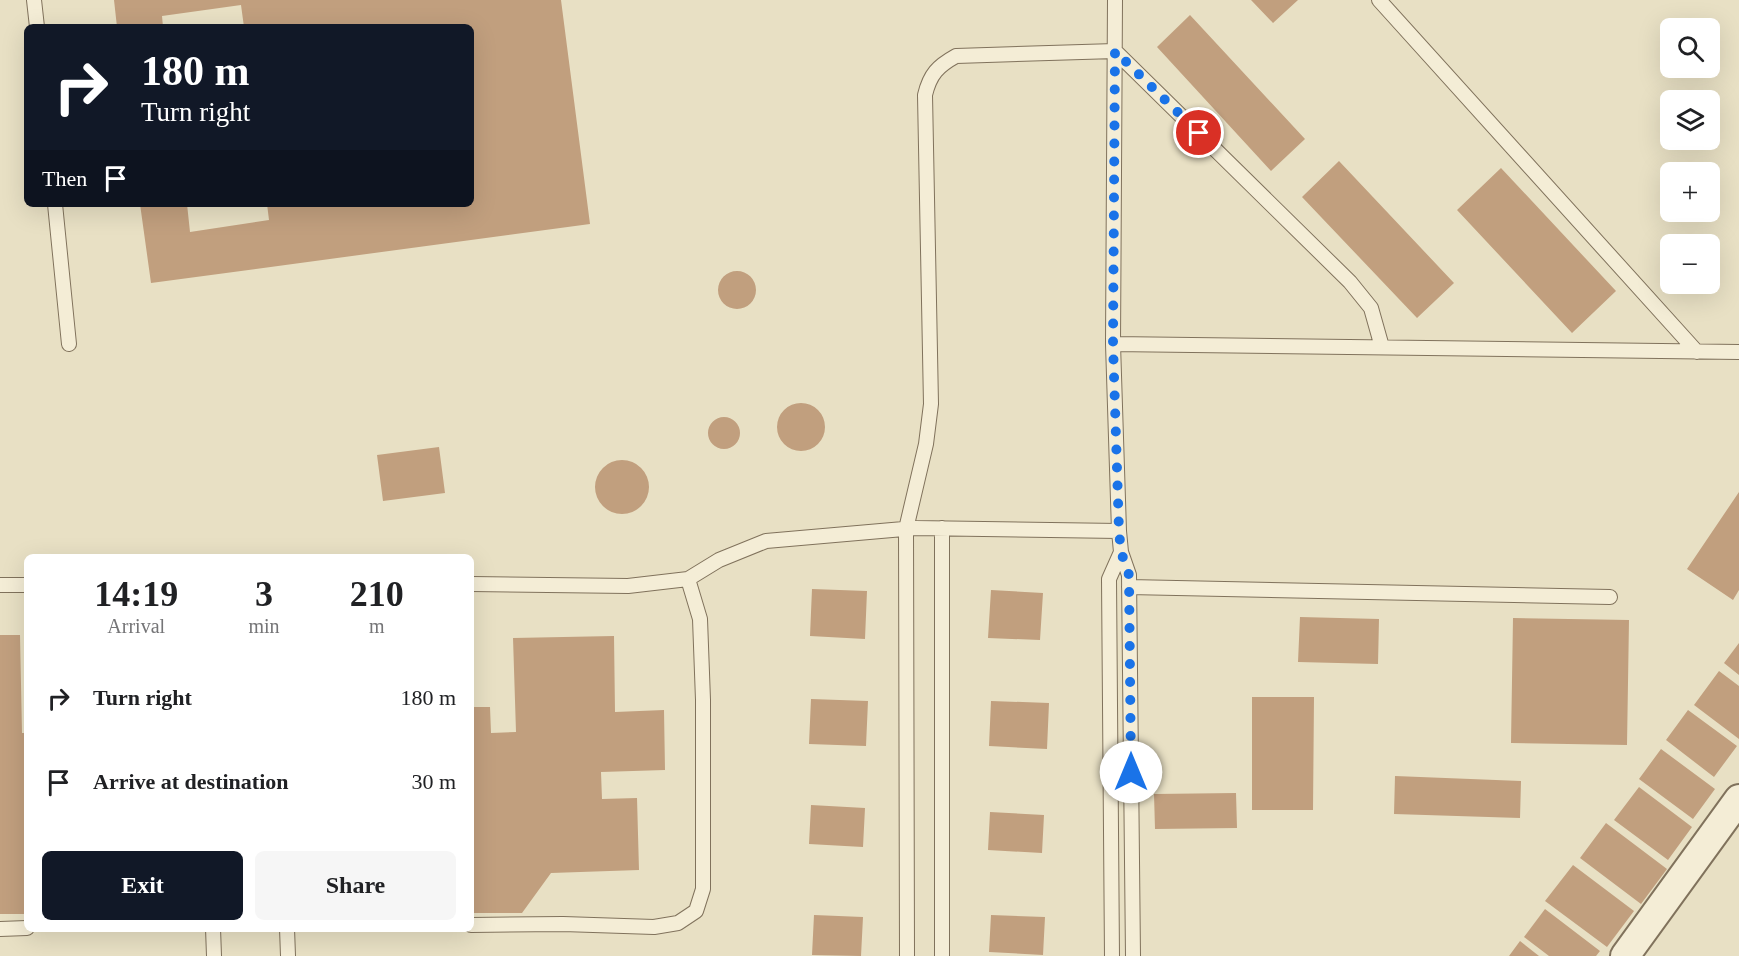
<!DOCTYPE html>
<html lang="en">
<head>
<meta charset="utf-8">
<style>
  body { margin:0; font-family:"Times New Roman",serif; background:#f6f6f6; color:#202124; height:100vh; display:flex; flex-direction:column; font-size:22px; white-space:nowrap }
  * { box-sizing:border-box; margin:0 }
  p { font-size:20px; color:#757577 }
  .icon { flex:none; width:33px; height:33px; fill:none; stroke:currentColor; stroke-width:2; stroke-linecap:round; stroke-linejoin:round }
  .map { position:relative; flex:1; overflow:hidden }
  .sheet { position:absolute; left:24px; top:554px; width:450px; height:378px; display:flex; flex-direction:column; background:#fff; border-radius:9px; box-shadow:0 6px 24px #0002 }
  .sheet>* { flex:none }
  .hud { position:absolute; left:24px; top:24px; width:450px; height:183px; border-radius:9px; box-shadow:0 6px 24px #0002; background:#111827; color:#fff; overflow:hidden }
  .buttons { position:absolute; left:1660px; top:18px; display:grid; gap:12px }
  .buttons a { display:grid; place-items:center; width:60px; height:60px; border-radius:9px; background:#fff; box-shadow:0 6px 24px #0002; font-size:30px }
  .pin { position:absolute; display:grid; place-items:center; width:51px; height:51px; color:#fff; margin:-26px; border:3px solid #fff; border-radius:50%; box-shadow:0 2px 6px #0007 }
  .me { position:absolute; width:66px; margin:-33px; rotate:0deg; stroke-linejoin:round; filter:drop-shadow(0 0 4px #0008) }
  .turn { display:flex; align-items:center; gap:21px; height:126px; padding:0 18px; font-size:27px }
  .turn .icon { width:78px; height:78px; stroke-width:2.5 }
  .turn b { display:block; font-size:42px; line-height:51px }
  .then { display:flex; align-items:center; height:57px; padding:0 18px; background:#0003; gap:12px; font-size:22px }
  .eta { display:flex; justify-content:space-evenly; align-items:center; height:102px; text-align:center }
  .eta b { font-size:36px; font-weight:600; line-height:42px }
  .cta { display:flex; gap:12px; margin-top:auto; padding:12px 18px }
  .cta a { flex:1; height:69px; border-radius:9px; background:#111827; color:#fff; font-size:24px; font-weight:600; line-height:69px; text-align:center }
  .cta a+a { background:#f6f6f6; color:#202124 }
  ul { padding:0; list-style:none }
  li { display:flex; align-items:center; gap:18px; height:84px; padding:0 18px }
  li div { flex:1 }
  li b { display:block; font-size:22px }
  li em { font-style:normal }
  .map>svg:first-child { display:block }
  .building { fill:#c19f7e }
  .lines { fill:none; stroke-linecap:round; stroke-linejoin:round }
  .service-casing { stroke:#80725c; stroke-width:16 }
  .minor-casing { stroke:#80725c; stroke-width:32 }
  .service { stroke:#f4edd6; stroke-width:14 }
  .minor { stroke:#f4edd6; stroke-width:28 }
  .route { stroke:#1a73e8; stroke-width:10; stroke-dasharray:0 18 }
</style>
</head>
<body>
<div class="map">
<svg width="1739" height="956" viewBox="0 0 1739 956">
  <rect width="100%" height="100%" fill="#e8e0c4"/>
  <path class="building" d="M114,0h447l29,224 -439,59 -11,-79h47l3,28 79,-12 -2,-16h204v-177h-227l-3,-22 -79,11 1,11h-46z
    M1251,0h47l-25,23z
    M1190,15l115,124 -34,32 -114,-124z
    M1339,161l115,122 -37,35 -115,-121z
    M1501,168l115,123 -44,42 -115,-123z
    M718 290a19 19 0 1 1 38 0a19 19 0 1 1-38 0Z
    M777 427a24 24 0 1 1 48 0a24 24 0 1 1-48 0Z
    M708 433a16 16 0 1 1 32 0a16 16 0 1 1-32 0Z
    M439,447l6,46 -62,8 -6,-46z
    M595 487a27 27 0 1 1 54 0a27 27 0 1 1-54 0Z
    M1739,492v98l-6,10 -46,-31z
    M812,589l55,2 -2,48 -55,-3z
    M991,590l52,3 -3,47 -52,-2z
    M1300,617l79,2 -1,45 -80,-2z
    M1513,618l116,2 -2,125 -116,-2z
    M0,635h20l2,98h5v181h-27z
    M614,636l1,76 49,-2 1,60 -64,2 1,27 35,-1 2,72 -88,3 -29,40h-51v-206h19l1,26 25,-1 -3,-94z
    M1739,643v32l-15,-12z
    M1719,671l20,15v53l-45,-34z
    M1252,697h62l-1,113h-61z
    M811,699l57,2 -2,45 -57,-2z
    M991,701l58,2 -2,46 -58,-3z
    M1688,710l49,36 -23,31 -48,-37z
    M1661,749l54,40 -22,30 -54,-40z
    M1395,776l126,5 -1,37 -126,-4z
    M1639,787l53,40 -24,33 -54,-40z
    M1236,793l1,35 -82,1 -1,-35z
    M811,805l54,3 -2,39 -54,-3z
    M990,812l54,3 -2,38 -54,-3z
    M1606,823l61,46 -26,35 -61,-46z
    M1573,865l61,46 -27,36 -62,-46z
    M1545,909l55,42 -4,5h-47l-25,-19z
    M814,915l49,2 -2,39 -49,-1z
    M991,915l54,2 -2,38 -54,-3z
    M1520,941l19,15h-30z"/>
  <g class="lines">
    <defs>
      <path id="service" d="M34,0l3,27
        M1115,0l-2,344 6,187 2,21 8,23 4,381
        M1379,0l318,352
        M55,204l14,140
        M1113,344l626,8
        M942,528v428
        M471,584l157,2 60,-7 31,-19 47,-19 149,-13 204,3
        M0,585h27
        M1129,587l481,10
        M471,925l92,-1 91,3 24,-4 18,-12 7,-22v-189l-3,-81 -12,-40
        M213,928l1,28
        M287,928l1,28
        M0,929l27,-1
        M907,956l-1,-427 20,-85 5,-40 -6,-309c5,-21 13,-29 31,-39l159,-5 235,231 21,26 11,39
        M1112,956l-3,-377 12,-27"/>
      <path id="minor" d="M1625,956l114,-157"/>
    </defs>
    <use href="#service" class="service-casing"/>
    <use href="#minor" class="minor-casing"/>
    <use href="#service" class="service"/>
    <use href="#minor" class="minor"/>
  </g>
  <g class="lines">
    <path class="route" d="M1131,772l-2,-197 -8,-23 -2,-21 -6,-187 2,-293 84,82"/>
  </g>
</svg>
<div class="buttons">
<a><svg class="icon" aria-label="search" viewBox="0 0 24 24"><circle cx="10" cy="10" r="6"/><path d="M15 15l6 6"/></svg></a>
<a><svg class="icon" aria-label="layers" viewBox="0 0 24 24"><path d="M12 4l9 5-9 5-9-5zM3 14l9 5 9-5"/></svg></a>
<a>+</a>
<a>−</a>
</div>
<div class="pin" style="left:1199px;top:133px;background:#d93025"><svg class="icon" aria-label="arrive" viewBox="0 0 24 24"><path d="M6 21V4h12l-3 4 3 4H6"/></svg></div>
<svg class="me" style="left:1131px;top:772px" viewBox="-20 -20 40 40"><circle r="19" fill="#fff"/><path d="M0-13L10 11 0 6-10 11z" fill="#1a73e8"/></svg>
<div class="hud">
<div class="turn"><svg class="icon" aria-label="right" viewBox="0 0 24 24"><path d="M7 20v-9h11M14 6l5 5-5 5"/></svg><div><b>180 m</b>Turn right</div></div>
<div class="then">Then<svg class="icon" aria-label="arrive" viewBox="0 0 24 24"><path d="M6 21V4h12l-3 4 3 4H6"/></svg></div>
</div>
<section class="sheet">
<div class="eta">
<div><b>14:19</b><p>Arrival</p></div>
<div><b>3</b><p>min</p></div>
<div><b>210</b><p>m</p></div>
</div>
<ul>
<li><svg class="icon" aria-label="right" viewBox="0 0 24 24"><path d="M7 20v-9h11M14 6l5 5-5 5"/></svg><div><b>Turn right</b></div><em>180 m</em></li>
<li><svg class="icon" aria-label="arrive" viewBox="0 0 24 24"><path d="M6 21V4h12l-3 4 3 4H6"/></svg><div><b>Arrive at destination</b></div><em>30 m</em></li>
</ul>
<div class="cta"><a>Exit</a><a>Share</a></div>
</section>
</div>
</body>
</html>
